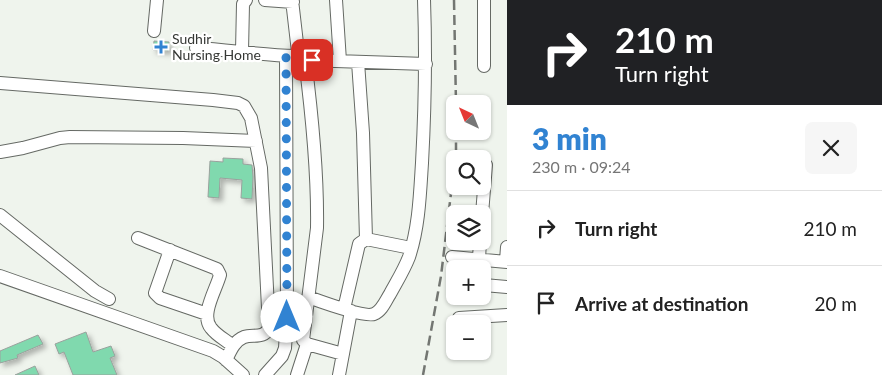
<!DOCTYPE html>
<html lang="en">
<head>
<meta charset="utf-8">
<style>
  body { margin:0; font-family:Lato,sans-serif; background:#f6f6f6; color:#222; height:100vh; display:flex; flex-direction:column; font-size:19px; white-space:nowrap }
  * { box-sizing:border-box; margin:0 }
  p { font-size:16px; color:#767676 }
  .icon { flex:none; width:28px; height:28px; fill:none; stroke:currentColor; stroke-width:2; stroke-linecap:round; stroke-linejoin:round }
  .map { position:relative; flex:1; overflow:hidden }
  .panel { display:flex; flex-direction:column; background:#fff; width:375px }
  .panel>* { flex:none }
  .guide { background:#202124; color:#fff; overflow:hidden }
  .needle { width:32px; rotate:317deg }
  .fabs { position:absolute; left:446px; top:95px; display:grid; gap:10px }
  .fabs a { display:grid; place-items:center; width:45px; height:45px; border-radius:8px; background:#fff; box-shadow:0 1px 4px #0004; font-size:25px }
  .pin { position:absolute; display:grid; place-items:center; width:42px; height:42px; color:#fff; margin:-21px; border-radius:10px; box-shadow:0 2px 8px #0006 }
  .me { position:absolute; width:55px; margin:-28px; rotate:0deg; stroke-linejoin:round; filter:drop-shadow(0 0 4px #0008) }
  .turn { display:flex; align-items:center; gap:18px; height:105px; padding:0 25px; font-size:22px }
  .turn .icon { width:65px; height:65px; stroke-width:2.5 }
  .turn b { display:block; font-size:35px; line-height:42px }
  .round { display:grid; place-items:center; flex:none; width:52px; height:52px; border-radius:8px; background:#f6f6f6 }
  .head { display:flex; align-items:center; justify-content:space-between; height:85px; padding:0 25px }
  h1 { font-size:30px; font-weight:800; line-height:38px; color:#3183d2 }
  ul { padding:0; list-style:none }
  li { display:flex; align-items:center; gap:15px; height:75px; padding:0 25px; border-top:1px solid #e0e0e0 }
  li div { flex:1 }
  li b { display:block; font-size:19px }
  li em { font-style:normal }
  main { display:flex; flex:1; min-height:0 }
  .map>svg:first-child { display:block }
  .building { fill:#80d9ae; stroke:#9aa19d; filter:url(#shadow) }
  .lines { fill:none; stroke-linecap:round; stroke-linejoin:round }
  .minor-casing { stroke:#656964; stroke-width:14 }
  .minor { stroke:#fff; stroke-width:12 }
  .rail { stroke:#737672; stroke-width:2.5; stroke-dasharray:10 5; stroke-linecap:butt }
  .route { stroke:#3183d2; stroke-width:9; stroke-dasharray:0 16.2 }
  .poi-dot { fill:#3183d2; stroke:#fff; stroke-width:2 }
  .labels { text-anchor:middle; stroke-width:4.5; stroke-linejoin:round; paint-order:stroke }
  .poi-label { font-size:14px; fill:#353734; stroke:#fff; text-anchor:start }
</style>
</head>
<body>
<main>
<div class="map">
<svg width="507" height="375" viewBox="0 0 507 375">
  <defs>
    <filter id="shadow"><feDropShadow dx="3.5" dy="3.5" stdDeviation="2.5" flood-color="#0004"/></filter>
  </defs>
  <rect width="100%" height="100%" fill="#eff4ed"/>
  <path class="building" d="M154,41l15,1 -1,9 -15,-1z
    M223,158l20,1v5l9,1 1,12 -1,22 -11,-1 1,-18 -22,-2 -1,20 -11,-1 2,-36 13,1z
    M86,332l7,20 18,-6 4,10 -5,2 7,17h-44l-9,-23 -5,2 -4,-10z
    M38,335l5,9 -26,11 1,3 -18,5v-12z
    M35,366l4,9h-24z"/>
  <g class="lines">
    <defs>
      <path id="minor" d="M265,0l28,2
        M292,0l6,52 2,4 5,4 121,4
        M336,0l4,61
        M484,0v66
        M154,31l3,-31
        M196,48c33,2 66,7 99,8
        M242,51l1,-47 3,-4
        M305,60c7,55 13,112 12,168l-14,112 4,4 36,10
        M358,62l5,71 3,106
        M0,83l213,17 25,3 6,3 7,12 10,50 8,160c-5,11 -16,6 -25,9 -10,4 -14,15 -18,23
        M0,152l23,-4 37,-10 10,-1 113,1 73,3
        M482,214l4,-49
        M0,215l95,76 14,8
        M138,238l79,31 3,6c-4,15 -20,40 -9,53 6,8 15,12 22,18
        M170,250l-15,43 5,5 47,16
        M452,257l55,5
        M479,259l1,-18
        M506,261l1,-14
        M0,276l213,75 10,6 20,18
        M484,285l23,2
        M308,297c11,4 57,21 66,17 8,-3 12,-14 16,-20 7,-13 14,-24 19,-37 10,-30 11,-63 13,-94 3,-55 4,-108 2,-163
        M344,309l15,-65 7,-5 45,9
        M459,318l48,-3
        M265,375l17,-19 3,-8 2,-31 -1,-261
        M297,375l10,-31
        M339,375l12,-64"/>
    </defs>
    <use href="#minor" class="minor-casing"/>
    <use href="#minor" class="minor"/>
    <path class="rail" d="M454,0l2,104
      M423,375l18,-99 15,-124v-21"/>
  </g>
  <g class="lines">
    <path class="route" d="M287,317l-1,-261h14l5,4h7"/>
  </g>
  <path class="poi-dot" d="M158.5 39.5h5v5h5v5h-5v5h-5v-5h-5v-5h5z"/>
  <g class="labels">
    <g class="poi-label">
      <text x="172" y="44">Sudhir<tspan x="172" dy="16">Nursing Home</tspan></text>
    </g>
  </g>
</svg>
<div class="fabs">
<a><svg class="needle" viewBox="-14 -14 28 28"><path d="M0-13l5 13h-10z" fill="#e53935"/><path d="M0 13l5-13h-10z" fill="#767676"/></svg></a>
<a><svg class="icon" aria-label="search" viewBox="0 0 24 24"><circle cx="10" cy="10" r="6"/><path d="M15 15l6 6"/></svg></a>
<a><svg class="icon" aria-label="layers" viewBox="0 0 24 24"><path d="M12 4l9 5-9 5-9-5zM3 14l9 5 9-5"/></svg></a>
<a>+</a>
<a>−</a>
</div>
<div class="pin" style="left:312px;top:60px;background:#d93025"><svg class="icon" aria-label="arrive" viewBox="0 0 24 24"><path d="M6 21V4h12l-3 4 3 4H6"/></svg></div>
<svg class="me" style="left:287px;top:317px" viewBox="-20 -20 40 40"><circle r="19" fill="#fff"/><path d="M0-13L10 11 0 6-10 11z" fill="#3183d2"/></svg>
</div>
<section class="panel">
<div class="guide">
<div class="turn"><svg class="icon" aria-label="right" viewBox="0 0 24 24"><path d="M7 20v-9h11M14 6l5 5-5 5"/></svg><div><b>210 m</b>Turn right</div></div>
</div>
<div class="head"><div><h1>3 min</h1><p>230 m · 09:24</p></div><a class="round"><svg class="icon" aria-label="close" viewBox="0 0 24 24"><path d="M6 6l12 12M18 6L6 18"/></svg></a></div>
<ul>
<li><svg class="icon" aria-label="right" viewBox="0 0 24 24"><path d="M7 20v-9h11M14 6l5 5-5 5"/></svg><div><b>Turn right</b></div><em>210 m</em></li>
<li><svg class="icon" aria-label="arrive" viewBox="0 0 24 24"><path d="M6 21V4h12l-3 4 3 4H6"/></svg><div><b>Arrive at destination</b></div><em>20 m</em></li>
</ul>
</section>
</main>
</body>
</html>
